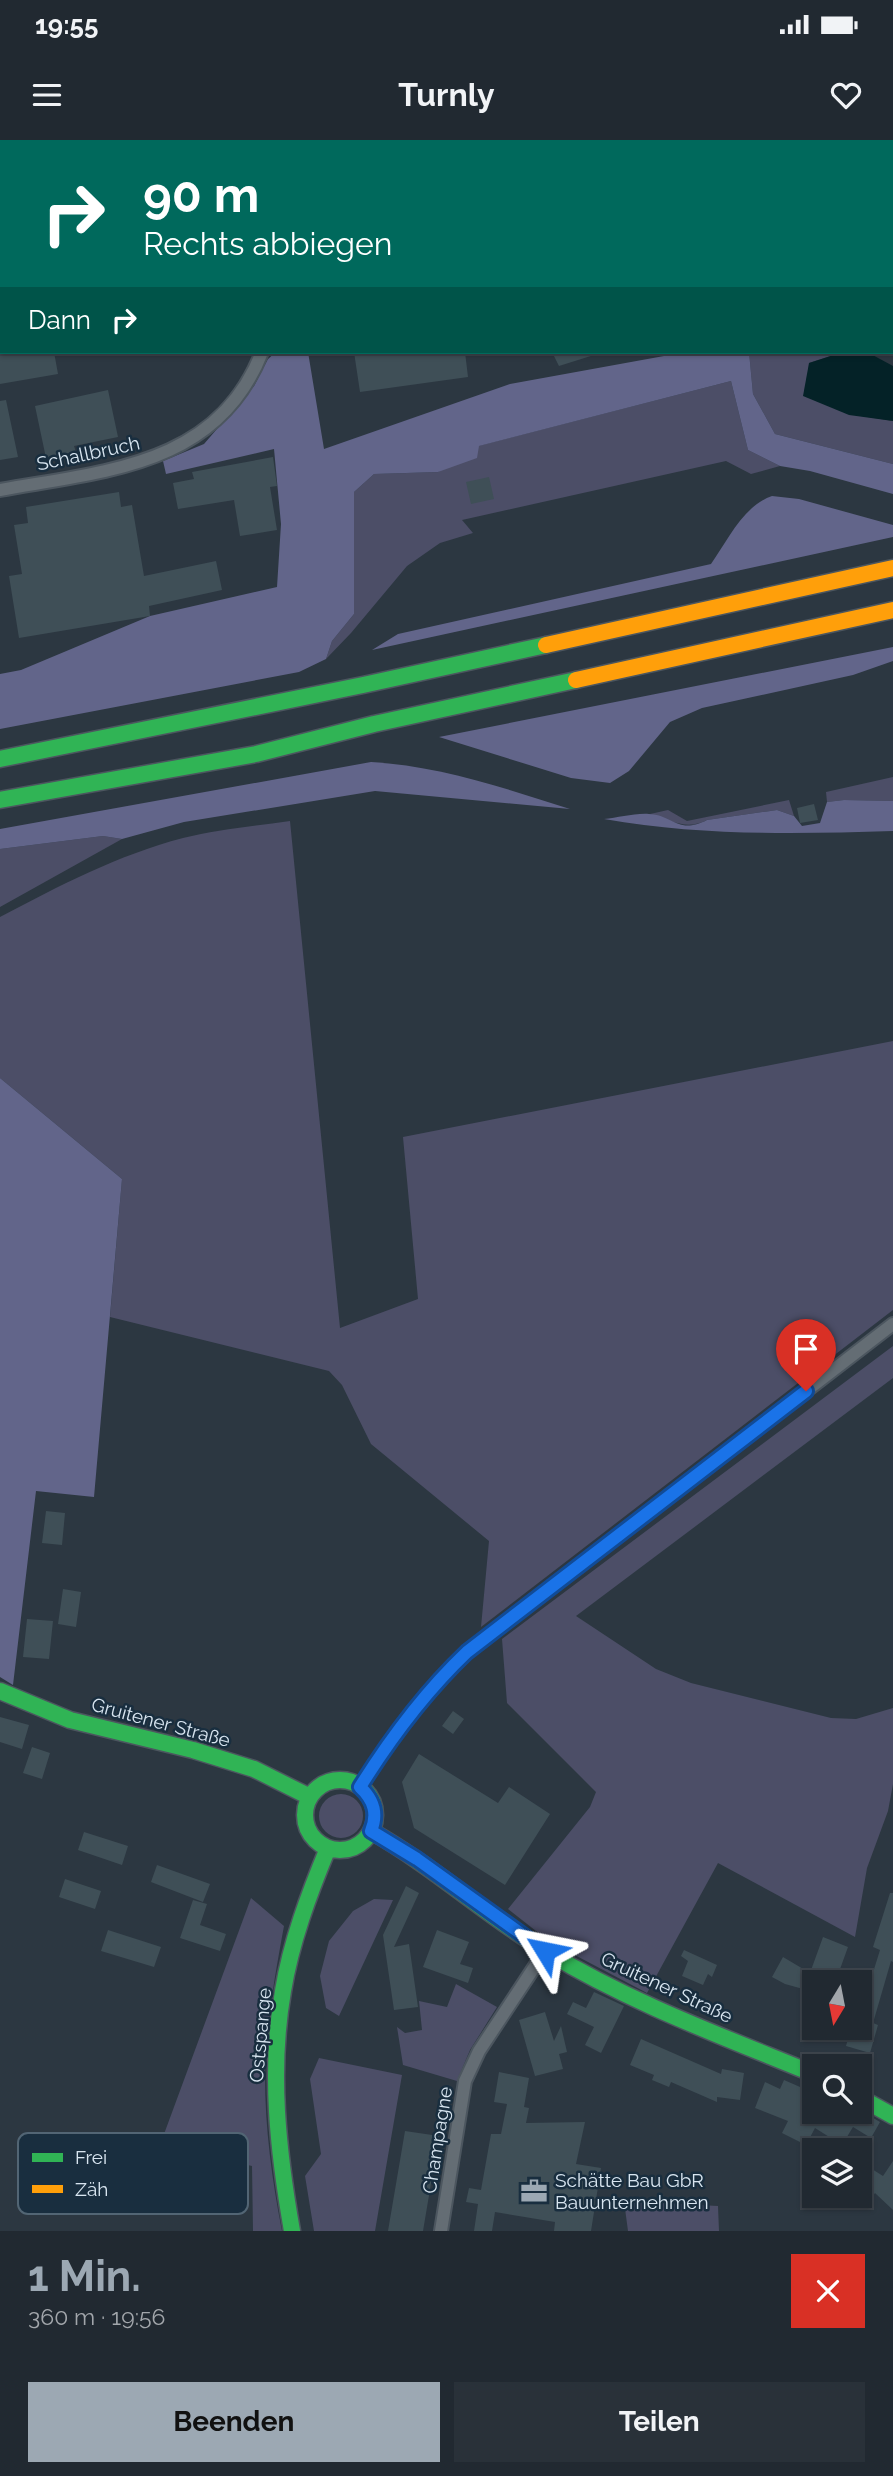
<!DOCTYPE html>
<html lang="de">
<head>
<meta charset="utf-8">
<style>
  body { margin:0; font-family:Raleway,sans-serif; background:#293139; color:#f1f3f6; height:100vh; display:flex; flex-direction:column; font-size:26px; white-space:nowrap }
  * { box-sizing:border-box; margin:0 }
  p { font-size:23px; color:#a2a6ab }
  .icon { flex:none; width:38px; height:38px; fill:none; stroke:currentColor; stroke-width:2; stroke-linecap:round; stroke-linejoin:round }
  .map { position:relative; height:2091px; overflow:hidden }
  .drawer { display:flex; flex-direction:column; background:#212931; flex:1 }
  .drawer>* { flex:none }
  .banner { position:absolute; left:0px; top:0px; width:894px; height:214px; box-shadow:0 2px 5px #0004,0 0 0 2px #3e454d; background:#00695c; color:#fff; overflow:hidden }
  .needle { width:46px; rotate:190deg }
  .tools { position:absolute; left:802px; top:1830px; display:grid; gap:14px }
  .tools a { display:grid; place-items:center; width:70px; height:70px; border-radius:0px; background:#212931; box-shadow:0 2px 5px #0004,0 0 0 2px #3e454d; font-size:35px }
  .pin { position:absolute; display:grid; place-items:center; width:60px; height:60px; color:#fff; margin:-72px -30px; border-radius:50% 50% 50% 0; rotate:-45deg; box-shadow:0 0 7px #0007 }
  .pin .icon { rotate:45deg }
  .me { position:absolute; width:77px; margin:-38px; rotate:305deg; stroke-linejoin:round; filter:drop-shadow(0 0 5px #0008) }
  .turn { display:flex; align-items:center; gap:24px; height:147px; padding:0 28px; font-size:32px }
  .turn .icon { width:91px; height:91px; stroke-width:2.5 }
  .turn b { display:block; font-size:49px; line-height:60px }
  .then { display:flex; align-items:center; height:66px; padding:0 28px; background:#0003; gap:14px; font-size:26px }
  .round { display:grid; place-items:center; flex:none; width:74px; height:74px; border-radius:0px; background:#293139 }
  .head { display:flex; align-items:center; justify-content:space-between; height:119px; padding:0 28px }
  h1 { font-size:42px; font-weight:700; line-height:52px; color:#9ca8b3 }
  .action { display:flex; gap:14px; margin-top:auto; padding:14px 28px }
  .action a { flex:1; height:80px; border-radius:0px; background:#9ca8b3; color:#111; font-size:28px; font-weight:700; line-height:80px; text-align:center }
  .action a+a { background:#293139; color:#f1f3f6 }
  .status { display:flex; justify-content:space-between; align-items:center; height:49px; padding:0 35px; background:#212931; direction:ltr }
  .status svg { height:19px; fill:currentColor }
  header { display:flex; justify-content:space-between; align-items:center; height:91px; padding:0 28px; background:#212931; font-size:32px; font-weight:700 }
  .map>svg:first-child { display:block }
  .green { fill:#4c4e67 }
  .forest { fill:#62658a }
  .water { fill:#042227 }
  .building { fill:#3f4f57 }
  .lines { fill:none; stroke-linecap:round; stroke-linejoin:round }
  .street-casing { stroke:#4c565f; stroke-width:16 }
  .fast-casing { stroke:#4c565f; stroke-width:19 }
  .slow-casing { stroke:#4c565f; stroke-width:19 }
  .street { stroke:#646d74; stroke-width:12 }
  .fast { stroke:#30b455; stroke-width:16 }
  .slow { stroke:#ff9f0a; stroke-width:16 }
  .route-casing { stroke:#114b97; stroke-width:18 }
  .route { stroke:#1a73e8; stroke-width:12 }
  .labels { text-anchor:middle; stroke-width:5; stroke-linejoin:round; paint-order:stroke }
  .street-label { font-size:19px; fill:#d8e5f0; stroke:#192e3f }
  .poi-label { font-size:19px; fill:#d8e5f0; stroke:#192e3f; text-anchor:start }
  .key { fill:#192e3f; stroke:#526574; stroke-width:2 }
  .key-label { font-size:19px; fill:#d8e5f0 }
</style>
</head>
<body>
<div class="status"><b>19:55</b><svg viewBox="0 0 49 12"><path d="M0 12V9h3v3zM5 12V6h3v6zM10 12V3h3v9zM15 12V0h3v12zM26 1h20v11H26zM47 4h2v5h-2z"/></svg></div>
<header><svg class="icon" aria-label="menu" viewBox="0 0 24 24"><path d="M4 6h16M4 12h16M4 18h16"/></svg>Turnly<svg class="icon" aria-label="heart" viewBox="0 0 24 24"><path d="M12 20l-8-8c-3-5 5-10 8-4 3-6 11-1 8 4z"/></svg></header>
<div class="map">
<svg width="893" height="2091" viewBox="0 0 893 2091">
  <rect width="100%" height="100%" fill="#2c3741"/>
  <path class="green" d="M749,212h94l-34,11 40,51 44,7v43l-118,-30 -22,-40z
    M731,241l17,69 32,16 -29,8 -25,-13 -264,59 11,13 -33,10 -33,23 -56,67 -25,26 6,-18 22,-27v-122l20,-18 64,-2 40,-26z
    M893,637v24l-49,-1 -17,2 -1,-10z
    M789,660l5,16 -17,-6 -70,10c-21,11 -36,0 -57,-6l18,-4 19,11z
    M290,681l50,507 78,-29 -15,-162 490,-96v269l-412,317 8,-86 -118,-97 -29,-59 -13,-14 -219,-54 12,-138 -122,-101v-161c59,-31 118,-62 183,-79 35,-9 72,-12 107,-17z
    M103,696l19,3 -122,68v-58z
    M893,1206v32l-317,238 80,53 35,14 140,35 25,1 37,-11v76l-5,27 -21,57 -12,69 -137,-74 -71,130 -97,-51 -42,-33 82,-102 6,-15 -89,-89 -5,-64z
    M319 1676a22 22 0 1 1 44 0a22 22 0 1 1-44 0Z
    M251,1758l33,28c-9,49 -18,99 -19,150 0,52 7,104 17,155h-29l-1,-65 -92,-21z
    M374,1759l19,1 -54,116 -13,-8 -6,-32 9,-35 24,-30z
    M456,1844l41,23 -27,43 -13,31 -54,-16 -6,-38 8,6 17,-3 -3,-29 28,6z
    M319,1918l83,17 -27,156h-61l-9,-55 16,-22 -11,-75z
    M624,2061l94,5 1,25h-91z"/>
  <path class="forest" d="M276,212h32l16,97 186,-65 176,-32h63l4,42 22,40 118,30v30l-83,-23 -30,-5 -32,-16 -17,-69 -252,65 -2,12 -39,14 -64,2 -20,18v122l-22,27 -6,18 -27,13 -299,57v-55l21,-4 129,-54 127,-29 4,-63 -7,-75 -108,25 -3,-13 41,-17 50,-58 14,-27z
    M772,356l27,3 94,26v12l-521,113 26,-16 313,-70c17,-24 32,-58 61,-68z
    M893,507v14l-40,14 -151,33 -32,14 -41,49 -19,12 -39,-5 -132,-41z
    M371,622c68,4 134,26 199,47l-195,-18 -191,31 -62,17 -19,-3 -103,13v-20z
    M844,660l49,1v30c-97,3 -193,5 -289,-12 14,-1 30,-6 45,-5 24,1 29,21 58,6l70,-10 17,6 8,10 18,-3 7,-21z
    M0,938l122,101 -28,318 -58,-6 -23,194 -13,-8z"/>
  <path class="water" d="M843,212h24l26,14v55l-44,-6 -46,-19 6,-33z"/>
  <path class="building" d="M0,212h54l4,22 -58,10z
    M354,212h111l3,25 -108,15z
    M552,212h41l1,3 -35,11z
    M108,250l10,47 -44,9 2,6 -30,6 -11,-52z
    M6,260l12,57 -18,3v-59z
    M273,317l4,29 -7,1 7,43 -37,6 -6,-36 -56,9 -5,-26 21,-4 -2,-7z
    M489,337l5,22 -23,5 -5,-22z
    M119,352l2,15 11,-2 12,71 72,-15 6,29 -73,16 1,10 -131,22 -10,-62 13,-2 -8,-49 14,-2 -2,-16z
    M814,664l4,16 -18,3 -3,-15z
    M46,1371l19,2 -3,32 -20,-2z
    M63,1449l18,3 -5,35 -18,-3z
    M27,1479l26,2 -4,38 -26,-2z
    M453,1571l11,8 -11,15 -11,-8z
    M0,1577l29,8 -7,24 -22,-7z
    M32,1607l18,6 -8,26 -19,-6z
    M419,1614l79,49 11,-16 41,27 -45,71 -91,-57 -12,-46z
    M84,1692l44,14 -6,19 -44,-15z
    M157,1725l53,19 -7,18 -52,-20z
    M65,1739l36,12 -6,18 -36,-12z
    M406,1746l13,7 -25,54 15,-3 9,63 -24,3 -11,-75z
    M890,1753h3v69l-2,-1 -18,62 5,2 -8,28 -24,-7 5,-18 8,3v-39l4,-15 8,2 9,-29 -7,-3z
    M193,1760l14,4 -7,21 26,9 -6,17 -40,-13z
    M108,1790l53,17 -7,20 -53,-16z
    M437,1790l32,12 -9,22 13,4 -5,15 -45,-16z
    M823,1797l25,10 -13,36h-21v9l-29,-8 -13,-7 11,-20 27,16z
    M684,1810l33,15 -5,12 -4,-3 -5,11 -21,-9 6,-15 -7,-5z
    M594,1852l30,14 -23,47 -16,-8 9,-18 -27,-13 6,-12 13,6z
    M545,1872l9,29 7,-15 6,26 -8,2 4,15 -28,7 -16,-56z
    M641,1899l80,35 1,-5 22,4 -4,27 -23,-3v5l-46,-20 -2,5 -17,-7 2,-5 -24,-10z
    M499,1932l30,6 -5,29 5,1 -3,15 59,-1 -9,42 25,4 -10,63h-37l1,-9 -60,-10 -3,19h-18l4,-27 -12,-2 3,-14 12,2 10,-56h10l6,-30 -13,-2z
    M784,1940l30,13v19h49l17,10 -9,16 -18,-11 -11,18 -27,-17 -9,17 -24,-12 6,-12 -33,-13 10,-26 15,7z
    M405,1991l34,5 -16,95h-35z
    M893,2021v49l-18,-17 -6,9 -10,-6v-24l5,-8 19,12z"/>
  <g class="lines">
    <defs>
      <path id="street" d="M272,0v2
        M607,2l5,-2
        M0,350c105,-19 218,-24 262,-138
        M360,1647c30,-48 66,-96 107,-135l426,-328
        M441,2091l24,-150 14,-30 66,-100"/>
      <path id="fast" d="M0,619l363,-74 183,-40
        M0,660l256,-46 118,-30 202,-44
        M0,1551l70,29 123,30 61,19 56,28
        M305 1675a35 35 0 1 1 70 0a35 35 0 1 1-70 0Z
        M371,1691c62,35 115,84 176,121 84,51 177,85 267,122
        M859,1957l34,19
        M292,2091c-14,-79 -23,-160 -9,-240 8,-49 26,-97 45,-143"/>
      <path id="slow" d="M546,505l347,-77
        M576,540l317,-70"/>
    </defs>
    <use href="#street" class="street-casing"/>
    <use href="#fast" class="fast-casing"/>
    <use href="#slow" class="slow-casing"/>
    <use href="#street" class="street"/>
    <use href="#fast" class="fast"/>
    <use href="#slow" class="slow"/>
  </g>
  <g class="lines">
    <defs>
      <path id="route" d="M545,1811l-128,-92 -46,-28c7,-17 3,-31 -11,-44 30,-48 66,-96 107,-135l339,-261"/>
    </defs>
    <use href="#route" class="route-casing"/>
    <use href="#route" class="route"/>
  </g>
  <defs>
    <symbol id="office-bare" viewBox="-9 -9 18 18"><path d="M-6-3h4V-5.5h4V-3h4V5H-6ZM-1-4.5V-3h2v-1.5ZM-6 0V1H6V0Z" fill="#9ca8b3" stroke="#192e3f" stroke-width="2.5" paint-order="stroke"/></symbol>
  </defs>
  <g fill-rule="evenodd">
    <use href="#office-bare" x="515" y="2032" width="38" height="38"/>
  </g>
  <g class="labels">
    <g class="street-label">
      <text transform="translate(88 313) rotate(-12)" y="7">Schallbruch</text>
      <text transform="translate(161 1582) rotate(15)" y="7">Gruitener Straße</text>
      <text transform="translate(667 1847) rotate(25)" y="7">Gruitener Straße</text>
      <text transform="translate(260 1895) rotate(-85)" y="7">Ostspange</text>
      <text transform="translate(437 2000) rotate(-81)" y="7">Champagne</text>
    </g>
    <g class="poi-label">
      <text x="555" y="2047">Schätte Bau GbR<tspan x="555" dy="22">Bauunternehmen</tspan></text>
    </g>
  </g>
  <rect x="18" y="1993" width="230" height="81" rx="10" class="key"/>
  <rect x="32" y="2013" width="31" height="9" fill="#30b455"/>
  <rect x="32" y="2045" width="31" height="8" fill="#ff9f0a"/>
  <g class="key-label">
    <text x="75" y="2024">Frei</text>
    <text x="75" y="2056">Zäh</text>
  </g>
</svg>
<div class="tools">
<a><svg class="needle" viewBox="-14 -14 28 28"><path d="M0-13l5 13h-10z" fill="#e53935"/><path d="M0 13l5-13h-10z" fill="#a2a6ab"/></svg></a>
<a><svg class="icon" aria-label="search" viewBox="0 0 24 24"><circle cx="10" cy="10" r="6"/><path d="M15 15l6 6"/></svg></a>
<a><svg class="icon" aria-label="layers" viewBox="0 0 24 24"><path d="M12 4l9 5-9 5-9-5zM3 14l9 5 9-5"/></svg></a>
</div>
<div class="pin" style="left:806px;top:1251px;background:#d93025"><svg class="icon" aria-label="arrive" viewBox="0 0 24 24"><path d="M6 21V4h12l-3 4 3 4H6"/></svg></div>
<svg class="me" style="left:545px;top:1811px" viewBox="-20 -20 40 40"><path d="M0-17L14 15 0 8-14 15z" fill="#1a73e8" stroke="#fff" stroke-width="4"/></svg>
<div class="banner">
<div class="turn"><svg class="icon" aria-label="right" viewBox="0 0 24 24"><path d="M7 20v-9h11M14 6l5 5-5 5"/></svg><div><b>90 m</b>Rechts abbiegen</div></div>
<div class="then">Dann<svg class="icon" aria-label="right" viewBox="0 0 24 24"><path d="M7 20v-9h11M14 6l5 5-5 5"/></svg></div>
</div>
</div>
<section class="drawer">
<div class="head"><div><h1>1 Min.</h1><p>360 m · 19:56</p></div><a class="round" style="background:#d93025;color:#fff"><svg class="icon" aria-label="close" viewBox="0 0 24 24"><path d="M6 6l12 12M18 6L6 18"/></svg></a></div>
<div class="action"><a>Beenden</a><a>Teilen</a></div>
</section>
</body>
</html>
